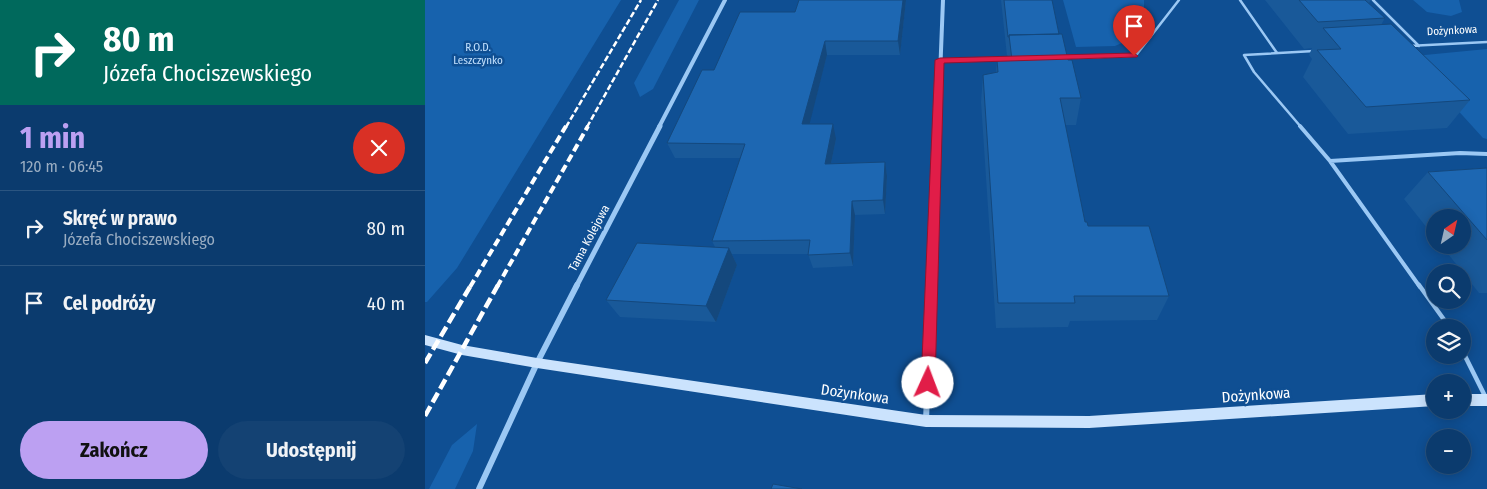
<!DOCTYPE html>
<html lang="pl">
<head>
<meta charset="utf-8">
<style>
  body { margin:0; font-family:"Fira Sans Condensed",sans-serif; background:#144273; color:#f1f3f6; height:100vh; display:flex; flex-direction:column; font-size:19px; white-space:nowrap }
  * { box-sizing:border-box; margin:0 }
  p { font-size:16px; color:#9aadc2 }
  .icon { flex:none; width:28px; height:28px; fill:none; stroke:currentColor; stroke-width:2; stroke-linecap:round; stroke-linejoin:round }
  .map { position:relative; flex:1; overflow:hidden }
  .sheet { display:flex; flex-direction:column; background:#0b3b6e; width:425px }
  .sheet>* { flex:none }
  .hud { background:#00695c; color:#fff; overflow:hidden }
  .needle { width:32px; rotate:34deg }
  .tools { position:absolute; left:1001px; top:209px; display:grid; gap:10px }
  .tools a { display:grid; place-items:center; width:45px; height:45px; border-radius:50%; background:#0b3b6e; box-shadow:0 2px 12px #0003,0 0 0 1px #2b5581; font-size:25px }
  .pin { position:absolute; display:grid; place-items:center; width:42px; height:42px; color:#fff; margin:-51px -21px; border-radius:50% 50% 50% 0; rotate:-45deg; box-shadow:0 0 5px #0007 }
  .pin .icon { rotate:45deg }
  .me { position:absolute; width:55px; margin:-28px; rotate:2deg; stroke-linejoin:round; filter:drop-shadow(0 0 4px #0008) }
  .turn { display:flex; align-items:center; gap:18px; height:105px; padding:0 20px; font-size:22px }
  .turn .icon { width:65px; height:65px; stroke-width:2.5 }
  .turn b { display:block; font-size:35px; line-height:42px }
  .round { display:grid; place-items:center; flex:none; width:52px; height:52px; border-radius:26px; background:#144273 }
  .summary { display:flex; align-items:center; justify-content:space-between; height:85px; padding:0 20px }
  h1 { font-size:30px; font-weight:700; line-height:38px; color:#bca0f2 }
  .action { display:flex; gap:10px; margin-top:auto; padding:10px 20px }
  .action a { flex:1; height:58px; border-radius:30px; background:#bca0f2; color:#111; font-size:20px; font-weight:700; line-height:58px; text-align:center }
  .action a+a { background:#144273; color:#f1f3f6 }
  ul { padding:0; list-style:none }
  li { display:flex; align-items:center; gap:15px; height:75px; padding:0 20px; border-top:1px solid #2b5581 }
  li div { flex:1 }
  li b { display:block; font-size:19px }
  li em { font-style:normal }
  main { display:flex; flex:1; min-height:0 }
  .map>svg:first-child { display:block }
  .green { fill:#1762ad }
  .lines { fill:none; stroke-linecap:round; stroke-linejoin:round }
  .lane-far2 { stroke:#9bc8f4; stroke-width:2.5 }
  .lane-far1 { stroke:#9bc8f4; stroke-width:4 }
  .lane { stroke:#9bc8f4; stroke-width:4.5 }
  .street-far2 { stroke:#9bc8f4; stroke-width:4 }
  .street-far1 { stroke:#9bc8f4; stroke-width:5 }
  .street { stroke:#9bc8f4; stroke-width:6 }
  .secondary { fill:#cbe3fd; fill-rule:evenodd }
  .rail-far2 { stroke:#fff; stroke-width:2.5; stroke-dasharray:6 2.5; stroke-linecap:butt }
  .rail-far1 { stroke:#fff; stroke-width:4; stroke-dasharray:8 4; stroke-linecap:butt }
  .rail { stroke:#fff; stroke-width:4.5; stroke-dasharray:11 4.5; stroke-linecap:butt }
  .wall { fill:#195999 }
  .shaded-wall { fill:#14487d }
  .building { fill:#1d67b2; stroke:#14487d }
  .route { fill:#e11d48; stroke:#92132f }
  .labels { text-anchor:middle; stroke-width:5; stroke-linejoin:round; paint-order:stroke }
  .far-street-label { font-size:11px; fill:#fff; stroke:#0f4f93 }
  .far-park-label { font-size:11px; fill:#c3e1fe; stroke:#0f4f93 }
  .street-label { font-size:12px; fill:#fff; stroke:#0f4f93 }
  .near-street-label { font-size:15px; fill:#fff; stroke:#0f4f93 }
</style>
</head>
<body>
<main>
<section class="sheet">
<div class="hud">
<div class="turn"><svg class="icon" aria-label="right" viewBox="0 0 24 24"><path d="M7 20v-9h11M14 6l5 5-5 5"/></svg><div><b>80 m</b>Józefa Chociszewskiego</div></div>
</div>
<div class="summary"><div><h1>1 min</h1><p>120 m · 06:45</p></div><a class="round" style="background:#d93025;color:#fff"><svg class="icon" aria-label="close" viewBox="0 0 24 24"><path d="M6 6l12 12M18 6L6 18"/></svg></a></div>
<ul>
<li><svg class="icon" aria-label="right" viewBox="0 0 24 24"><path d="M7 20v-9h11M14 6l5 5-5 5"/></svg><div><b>Skręć w prawo</b><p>Józefa Chociszewskiego</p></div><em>80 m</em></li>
<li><svg class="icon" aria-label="arrive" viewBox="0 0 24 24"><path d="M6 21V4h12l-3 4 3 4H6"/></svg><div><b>Cel podróży</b></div><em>40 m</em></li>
</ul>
<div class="action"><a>Zakończ</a><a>Udostępnij</a></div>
</section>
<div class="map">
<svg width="1062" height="489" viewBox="0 0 1062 489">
  <rect width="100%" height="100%" fill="#0f4f93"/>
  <path class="green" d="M0,0h196l-164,268 -30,34h-2z
    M254,0h20l-46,89 -13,8 -6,-14z
    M638,0h81v12l-11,26 -18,8 -39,1z
    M988,0h46l3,12 -11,4 -24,-4z
    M1062,49v90l-4,-1 -59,-65 -51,-13z
    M52,424l-4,27 -18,38h-26l23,-44z"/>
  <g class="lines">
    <path class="lane-far2" d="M815,0l37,53
      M948,0l46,46
      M983,46l79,-4
      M638,58l66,-2 8,-2 42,-54
      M515,60l71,-1
      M876,127l-47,-55 -10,-17 70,-4"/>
    <path class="lane-far1" d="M875,126l30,35 90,126
      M905,161l130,-8 27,1"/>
    <path class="lane" d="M994,285l31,43
      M1038,352l23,46"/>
    <path class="street-far2" d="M234,127l66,-127
      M513,127l5,-127"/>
    <path class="street-far1" d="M151,287l84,-161
      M506,287l7,-161"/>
    <path class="street" d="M501,421l5,-136
      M54,489l58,-126 40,-78"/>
    <path class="secondary" d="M0,335l37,10 75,13 389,57 163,1 346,-22v12l-346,22 -163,-1 -389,-59 -75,-13 -37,-10z
      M1038,394h24v12h-24z"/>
    <path class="rail-far2" d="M141,127l75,-127
      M162,127l71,-127"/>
    <path class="rail-far1" d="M45,287l96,-161
      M72,287l91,-161"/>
    <path class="rail" d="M0,363l46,-78
      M0,416l73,-131"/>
  </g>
  <path class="wall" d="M374,0h107l-6,55h-73l-18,69 27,15 -5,25 54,-2 2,14 -2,38 -30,1 -2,51 -40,2 -5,-14h-76l5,11 -21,57 -96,-5 -14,-17 109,-53 -3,-6 29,-83h-66l-8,-15 47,-73 81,-58z
    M576,0h51l7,34 22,64 -5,27h-11l20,97 3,4 81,70 -12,24 -87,1 -2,6 -72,1 -15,-226 2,-27 13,-2 1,-13h10l1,-5 -1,1z
    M840,0h106l-2,3 16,15 -4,7 89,75 -23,28 -99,6 -45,-57 9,-18 -3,-4 3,-7 -8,1z
    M1062,168v125h-8l-38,-48h22v-27h-28v20l-31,-39 24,-27z"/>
  <path class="shaded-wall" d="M478,0h3l-6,55 -2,-14z
    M400,41l2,14 -21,83 -4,-14z
    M408,124l3,15 -8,39 -3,-14z
    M460,162l2,14 -2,38 -2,-14z
    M427,201l3,14 -2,51 -3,-13z
    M304,248l8,17 -21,57 -10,-16z"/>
  <path class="building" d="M374,0h104l-5,41h-73l-23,83h31l-8,40 60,-2 -2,38 -31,1 -2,52 -42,2 2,-15 -98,1 33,-97 -78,-1 35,-73h12l26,-58h55z
    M579,0h48l7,34 -50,1v2h-1z
    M874,0h66l20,18 -67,4z
    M966,24l79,76 -104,7 -49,-57 24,-1 -18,-21z
    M637,34l6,26h4l9,38h-21l25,124h2l1,4h61l20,70h-95l1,7h-77l-15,-228 15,-3 -1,-12h15l-3,-25z
    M1062,168v72l-59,-68z
    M212,243l92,5 -23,58 -100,-6z
    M348,484l29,5h-31z"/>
  <path class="route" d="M709,53l4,3 -1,1 -193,6 -9,320 -2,4 -5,2 -5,-2 -2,-4 14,-323 5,-2z"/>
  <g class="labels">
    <g class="far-street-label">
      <text transform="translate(1027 30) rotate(-3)" y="4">Dożynkowa</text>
    </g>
    <g class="far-park-label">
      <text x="53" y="51">R.O.D.<tspan x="53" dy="13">Leszczynko</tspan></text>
    </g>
    <g class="street-label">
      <text transform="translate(164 238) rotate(-62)" y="4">Tama Kolejowa</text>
    </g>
    <g class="near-street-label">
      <text transform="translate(430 394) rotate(8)" y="5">Dożynkowa</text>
      <text transform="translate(831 395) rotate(-4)" y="5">Dożynkowa</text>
    </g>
  </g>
</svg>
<div class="tools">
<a><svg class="needle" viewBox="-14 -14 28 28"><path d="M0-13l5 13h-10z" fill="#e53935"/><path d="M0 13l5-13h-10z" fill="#9aadc2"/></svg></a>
<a><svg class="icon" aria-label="search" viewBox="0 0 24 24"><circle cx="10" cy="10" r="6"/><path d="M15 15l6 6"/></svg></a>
<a><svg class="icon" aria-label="layers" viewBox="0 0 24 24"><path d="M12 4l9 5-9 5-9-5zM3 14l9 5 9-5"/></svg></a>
<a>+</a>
<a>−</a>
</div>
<div class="pin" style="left:709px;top:56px;background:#d93025"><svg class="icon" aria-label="arrive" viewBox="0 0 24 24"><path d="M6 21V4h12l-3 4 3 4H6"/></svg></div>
<svg class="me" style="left:503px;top:383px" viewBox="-20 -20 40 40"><circle r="19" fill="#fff"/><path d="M0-13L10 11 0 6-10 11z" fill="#e11d48"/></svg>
</div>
</main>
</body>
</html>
